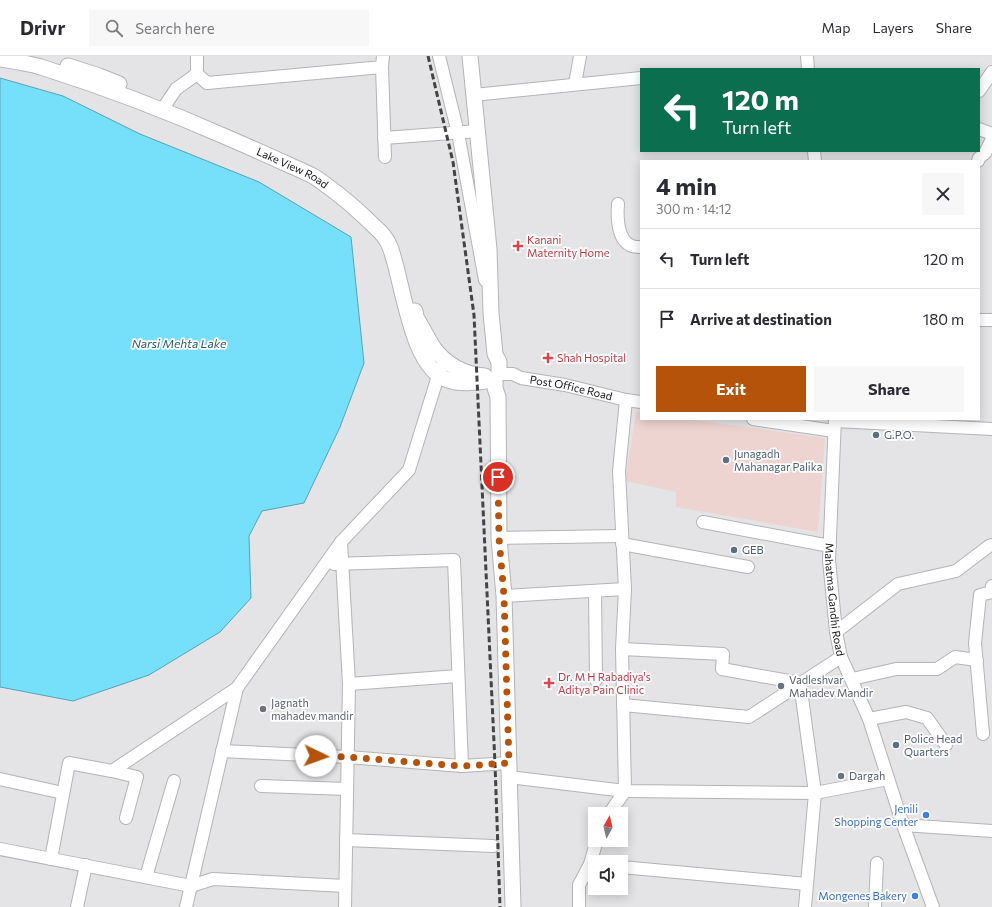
<!DOCTYPE html>
<html lang="en">
<head>
<meta charset="utf-8">
<style>
  body { margin:0; font-family:Commissioner,sans-serif; background:#f7f7f7; color:#2b2b33; height:100vh; display:flex; flex-direction:column; font-size:15px; white-space:nowrap }
  * { box-sizing:border-box; margin:0 }
  p { font-size:13px; color:#7c7c81 }
  .icon { flex:none; width:22px; height:22px; fill:none; stroke:currentColor; stroke-width:2; stroke-linecap:round; stroke-linejoin:round }
  .map { position:relative; flex:1; overflow:hidden }
  .details { position:absolute; left:640px; top:104px; width:340px; height:260px; display:flex; flex-direction:column; background:#fff; border-radius:0px; box-shadow:0 2px 10px #0003 }
  .details>* { flex:none }
  .hud { position:absolute; left:640px; top:12px; width:340px; height:84px; border-radius:0px; box-shadow:0 2px 10px #0003; background:#0b6e4f; color:#fff; overflow:hidden }
  .needle { width:26px; rotate:8deg }
  .controls { position:absolute; left:588px; top:751px; display:grid; gap:8px }
  .controls a { display:grid; place-items:center; width:40px; height:40px; border-radius:0px; background:#fff; box-shadow:0 2px 10px #0003; font-size:20px }
  .pin { position:absolute; display:grid; place-items:center; width:34px; height:34px; color:#fff; margin:-17px; border:2px solid #fff; border-radius:50%; box-shadow:0 1px 4px #0007 }
  .me { position:absolute; width:44px; margin:-22px; rotate:93deg; stroke-linejoin:round; filter:drop-shadow(0 0 3px #0008) }
  .turn { display:flex; align-items:center; gap:14px; height:84px; padding:0 16px; font-size:18px }
  .turn .icon { width:52px; height:52px; stroke-width:2.5 }
  .turn b { display:block; font-size:28px; line-height:34px }
  .round { display:grid; place-items:center; flex:none; width:42px; height:42px; border-radius:0px; background:#f7f7f7 }
  .overview { display:flex; align-items:center; justify-content:space-between; height:68px; padding:0 16px }
  h1 { font-size:24px; font-weight:700; line-height:30px }
  .button { display:flex; gap:8px; margin-top:auto; padding:8px 16px }
  .button a { flex:1; height:46px; border-radius:0px; background:#b45309; color:#fff; font-size:16px; font-weight:700; line-height:46px; text-align:center }
  .button a+a { background:#f7f7f7; color:#2b2b33 }
  ul { padding:0; list-style:none }
  li { display:flex; align-items:center; gap:12px; height:60px; padding:0 16px; border-top:1px solid #e1e1e2 }
  li div { flex:1 }
  li b { display:block; font-size:15px }
  li em { font-style:normal }
  header { display:flex; align-items:center; gap:24px; box-sizing:border-box; height:56px; padding:0 20px; background:#fff; border-bottom:1px solid #e1e1e2 }
  header strong { font-size:19px }
  nav { display:flex; gap:22px; margin-inline-start:auto; font-size:14px }
  .search { width:280px; height:36px; background:#f7f7f7; display:flex; align-items:center; gap:10px; box-sizing:border-box; padding:0 14px; border-radius:0px; color:#7c7c81; font-size:15px }
  .map>svg:first-child { display:block }
  .commercial { fill:#eed4d0 }
  .water { fill:#76dff9; stroke:#59a2b5 }
  .lines { fill:none; stroke-linecap:round; stroke-linejoin:round }
  .minor-casing { stroke:#b4b4b7; stroke-width:14 }
  .major-casing { stroke:#b4b4b7; stroke-width:17 }
  .minor { stroke:#fff; stroke-width:12 }
  .major { stroke:#fff; stroke-width:15 }
  .rail { stroke:#444445; stroke-width:3; stroke-dasharray:6 3; stroke-linecap:butt }
  .route { stroke:#b45309; stroke-width:7; stroke-dasharray:0 12.6 }
  .health-dot { fill:#e0444e; stroke:#fff; stroke-width:1.5 }
  .service-dot { fill:#5c6f8a; stroke:#fff; stroke-width:1.5 }
  .worship-dot { fill:#6b7280; stroke:#fff; stroke-width:1.5 }
  .shop-dot { fill:#3f7fe0; stroke:#fff; stroke-width:1.5 }
  .labels { text-anchor:middle; stroke-width:3.5; stroke-linejoin:round; paint-order:stroke }
  .street-label { font-size:11px; fill:#141415; stroke:#fff }
  .health-label { font-size:11px; fill:#be3a42; stroke:#fff; text-anchor:start }
  .service-label { font-size:11px; fill:#4e5e75; stroke:#fff; text-anchor:start }
  .worship-label { font-size:11px; fill:#5b616d; stroke:#fff; text-anchor:start }
  .shop-label { font-size:11px; fill:#366cbe; stroke:#fff; text-anchor:end }
  .water-label { font-size:12px; font-style:italic; fill:#2d5b66; stroke:#fff }
</style>
</head>
<body>
<header>
<strong>Drivr</strong>
<div class="search"><svg class="icon" aria-label="search" viewBox="0 0 24 24"><circle cx="10" cy="10" r="6"/><path d="M15 15l6 6"/></svg>Search here</div>
<nav><a>Map</a><a>Layers</a><a>Share</a></nav>
</header>
<div class="map">
<svg width="992" height="851" viewBox="0 0 992 851">
  <rect width="100%" height="100%" fill="#e4e4e7"/>
  <path class="commercial" d="M636,356l5,1v6h46l138,19 -7,94 -142,-25v-15l-51,-11z"/>
  <path class="water" d="M0,22l63,18 77,38 119,48 92,55 13,126 -24,64 -36,76 -42,8 -13,25 2,62 -31,34 -71,43 -76,26 -73,-14z"/>
  <g class="lines">
    <defs>
      <g id="minor">
        <path d="M197,0v18l10,9 175,-16 1,-11"/>
        <path d="M439,0l19,77 27,147"/>
        <path d="M807,0l1,13"/>
        <path d="M382,11l3,90"/>
        <path d="M575,28l5,-28"/>
        <path d="M979,35l13,-19"/>
        <path d="M474,39l167,-17"/>
        <path d="M162,54l14,-21 21,-15"/>
        <path d="M979,73l13,5"/>
        <path d="M384,82l94,-7"/>
        <path d="M814,95l1,10"/>
        <path d="M978,105l1,-3 6,-5 7,-14"/>
        <path d="M618,148c-1,12 -1,37 14,42 2,1 6,1 9,1"/>
        <path d="M979,264h13"/>
        <path id="s1" d="M501,318h12l8,4 44,7 61,15 15,2"/>
        <path d="M753,363l81,12"/>
        <path id="s2" d="M835,363l-6,141 7,72 5,25 28,62 34,106 30,82"/>
        <path d="M835,365l157,8"/>
        <path d="M703,466l127,24"/>
        <path d="M499,482l123,-2"/>
        <path d="M341,486l8,142 -4,223"/>
        <path d="M622,488l126,23"/>
        <path d="M334,508l120,-4 8,206"/>
        <path d="M595,535l1,89"/>
        <path d="M504,540l121,-7"/>
        <path d="M836,576l62,-48 58,-13 33,-25 3,-1"/>
        <path d="M622,593l101,5 -1,15 78,14 15,110 -10,114"/>
        <path d="M852,623l44,-10h41l18,-12 22,3"/>
        <path d="M349,628l109,-8"/>
        <path d="M623,649l126,12 92,-60"/>
        <path d="M869,663l37,-7 21,6 19,27"/>
        <path d="M983,678l-8,-91 5,-48 12,-3v-6"/>
        <path d="M222,695l126,6 114,9 47,-3"/>
        <path d="M112,715l125,-83 104,-146 68,-72 29,-94 7,-16"/>
        <path d="M509,721l116,14 190,2 73,-14"/>
        <path d="M0,723l63,14"/>
        <path d="M261,730l86,3"/>
        <path d="M609,758l16,-23 -3,-142 3,-60 -6,-118 7,-71"/>
        <path d="M903,769l89,6"/>
        <path d="M346,784l147,6"/>
        <path d="M0,793l191,37 22,-7 132,7"/>
        <path d="M51,803l18,-96 43,8 25,6 -11,41"/>
        <path d="M621,811l186,17"/>
        <path d="M146,821l28,-96"/>
        <path d="M77,851l9,-42"/>
        <path d="M186,851l51,-219"/>
        <path d="M579,851v-22l11,-21 7,-24"/>
        <path d="M875,851l2,-44"/>
      </g>
      <g id="major">
        <path d="M470,0l19,193 2,64 4,41 4,8v12"/>
        <path id="s3" d="M0,3c13,2 27,4 41,8 63,20 124,43 185,70 21,9 41,18 61,27 9,4 18,8 26,12 5,3 9,6 13,9 18,13 34,27 49,42 6,5 12,12 15,20 13,33 20,121 58,133 14,5 31,2 45,0"/>
        <path d="M68,10l31,10 20,8"/>
        <path d="M415,255l1,6c6,10 11,20 17,30 12,17 31,28 52,29"/>
        <path d="M495,326v6l3,9 1,141 5,58 9,311"/>
      </g>
    </defs>
    <use href="#minor" class="minor-casing"/>
    <use href="#major" class="major-casing"/>
    <use href="#minor" class="minor"/>
    <use href="#major" class="major"/>
    <path class="rail" d="M428,0l25,106 21,153 21,449 5,143"/>
  </g>
  <g class="lines">
    <path class="route" d="M316,700l32,1 114,9 47,-3 -5,-167 -5,-58 -1,-61"/>
  </g>
  <g class="health-dot">
    <path d="M516 184h4v4h4v4h-4v4h-4v-4h-4v-4h4z"/>
    <path d="M546 296h4v4h4v4h-4v4h-4v-4h-4v-4h4z"/>
    <path d="M547 621h4v4h4v4h-4v4h-4v-4h-4v-4h4z"/>
  </g>
  <g class="service-dot">
    <circle cx="876" cy="379" r="4"/>
    <circle cx="726" cy="404" r="4"/>
    <circle cx="734" cy="494" r="4"/>
    <circle cx="896" cy="689" r="4"/>
  </g>
  <g class="worship-dot">
    <circle cx="781" cy="630" r="4"/>
    <circle cx="263" cy="653" r="4"/>
    <circle cx="841" cy="720" r="4"/>
  </g>
  <g class="shop-dot">
    <circle cx="926" cy="759" r="4"/>
    <circle cx="915" cy="840" r="4"/>
  </g>
  <g class="labels">
    <g class="street-label">
      <text dy="4" stroke="none"><textPath href="#s3" startOffset="313">Lake View Road</textPath></text>
      <text dy="4" stroke="none"><textPath href="#s1" startOffset="72">Post Office Road</textPath></text>
      <text dy="4" stroke="none"><textPath href="#s2" startOffset="181">Mahatma Gandhi Road</textPath></text>
    </g>
    <g class="health-label">
      <text x="527" y="188">Kanani<tspan x="527" dy="13">Maternity Home</tspan></text>
      <text x="557" y="306">Shah Hospital</text>
      <text x="558" y="625">Dr. M H Rabadiya's<tspan x="558" dy="13">Aditya Pain Clinic</tspan></text>
    </g>
    <g class="service-label">
      <text x="884" y="383">G.P.O.</text>
      <text x="734" y="402">Junagadh<tspan x="734" dy="13">Mahanagar Palika</tspan></text>
      <text x="742" y="498">GEB</text>
      <text x="904" y="687">Police Head<tspan x="904" dy="13">Quarters</tspan></text>
    </g>
    <g class="worship-label">
      <text x="789" y="628">Vadleshvar<tspan x="789" dy="13">Mahadev Mandir</tspan></text>
      <text x="271" y="651">Jagnath<tspan x="271" dy="13">mahadev mandir</tspan></text>
      <text x="849" y="724">Dargah</text>
    </g>
    <g class="shop-label">
      <text x="918" y="757">Jenili<tspan x="918" dy="13">Shopping Center</tspan></text>
      <text x="907" y="844">Mongenes Bakery</text>
    </g>
    <g class="water-label">
      <text x="179" y="292">Narsi Mehta Lake</text>
    </g>
  </g>
</svg>
<div class="controls">
<a><svg class="needle" viewBox="-14 -14 28 28"><path d="M0-13l5 13h-10z" fill="#e53935"/><path d="M0 13l5-13h-10z" fill="#7c7c81"/></svg></a>
<a><svg class="icon" aria-label="sound" viewBox="0 0 24 24"><path d="M4 9h4l5-4v14l-5-4H4zM17 9q2 3 0 6"/></svg></a>
</div>
<div class="pin" style="left:498px;top:421px;background:#d93025"><svg class="icon" aria-label="arrive" viewBox="0 0 24 24"><path d="M6 21V4h12l-3 4 3 4H6"/></svg></div>
<svg class="me" style="left:316px;top:700px" viewBox="-20 -20 40 40"><circle r="19" fill="#fff"/><path d="M0-13L10 11 0 6-10 11z" fill="#b45309"/></svg>
<div class="hud">
<div class="turn"><svg class="icon" aria-label="left" viewBox="0 0 24 24"><path d="M17 20v-9H6M10 6l-5 5 5 5"/></svg><div><b>120 m</b>Turn left</div></div>
</div>
<section class="details">
<div class="overview"><div><h1>4 min</h1><p>300 m · 14:12</p></div><a class="round"><svg class="icon" aria-label="close" viewBox="0 0 24 24"><path d="M6 6l12 12M18 6L6 18"/></svg></a></div>
<ul>
<li><svg class="icon" aria-label="left" viewBox="0 0 24 24"><path d="M17 20v-9H6M10 6l-5 5 5 5"/></svg><div><b>Turn left</b></div><em>120 m</em></li>
<li><svg class="icon" aria-label="arrive" viewBox="0 0 24 24"><path d="M6 21V4h12l-3 4 3 4H6"/></svg><div><b>Arrive at destination</b></div><em>180 m</em></li>
</ul>
<div class="button"><a>Exit</a><a>Share</a></div>
</section>
</div>
</body>
</html>
